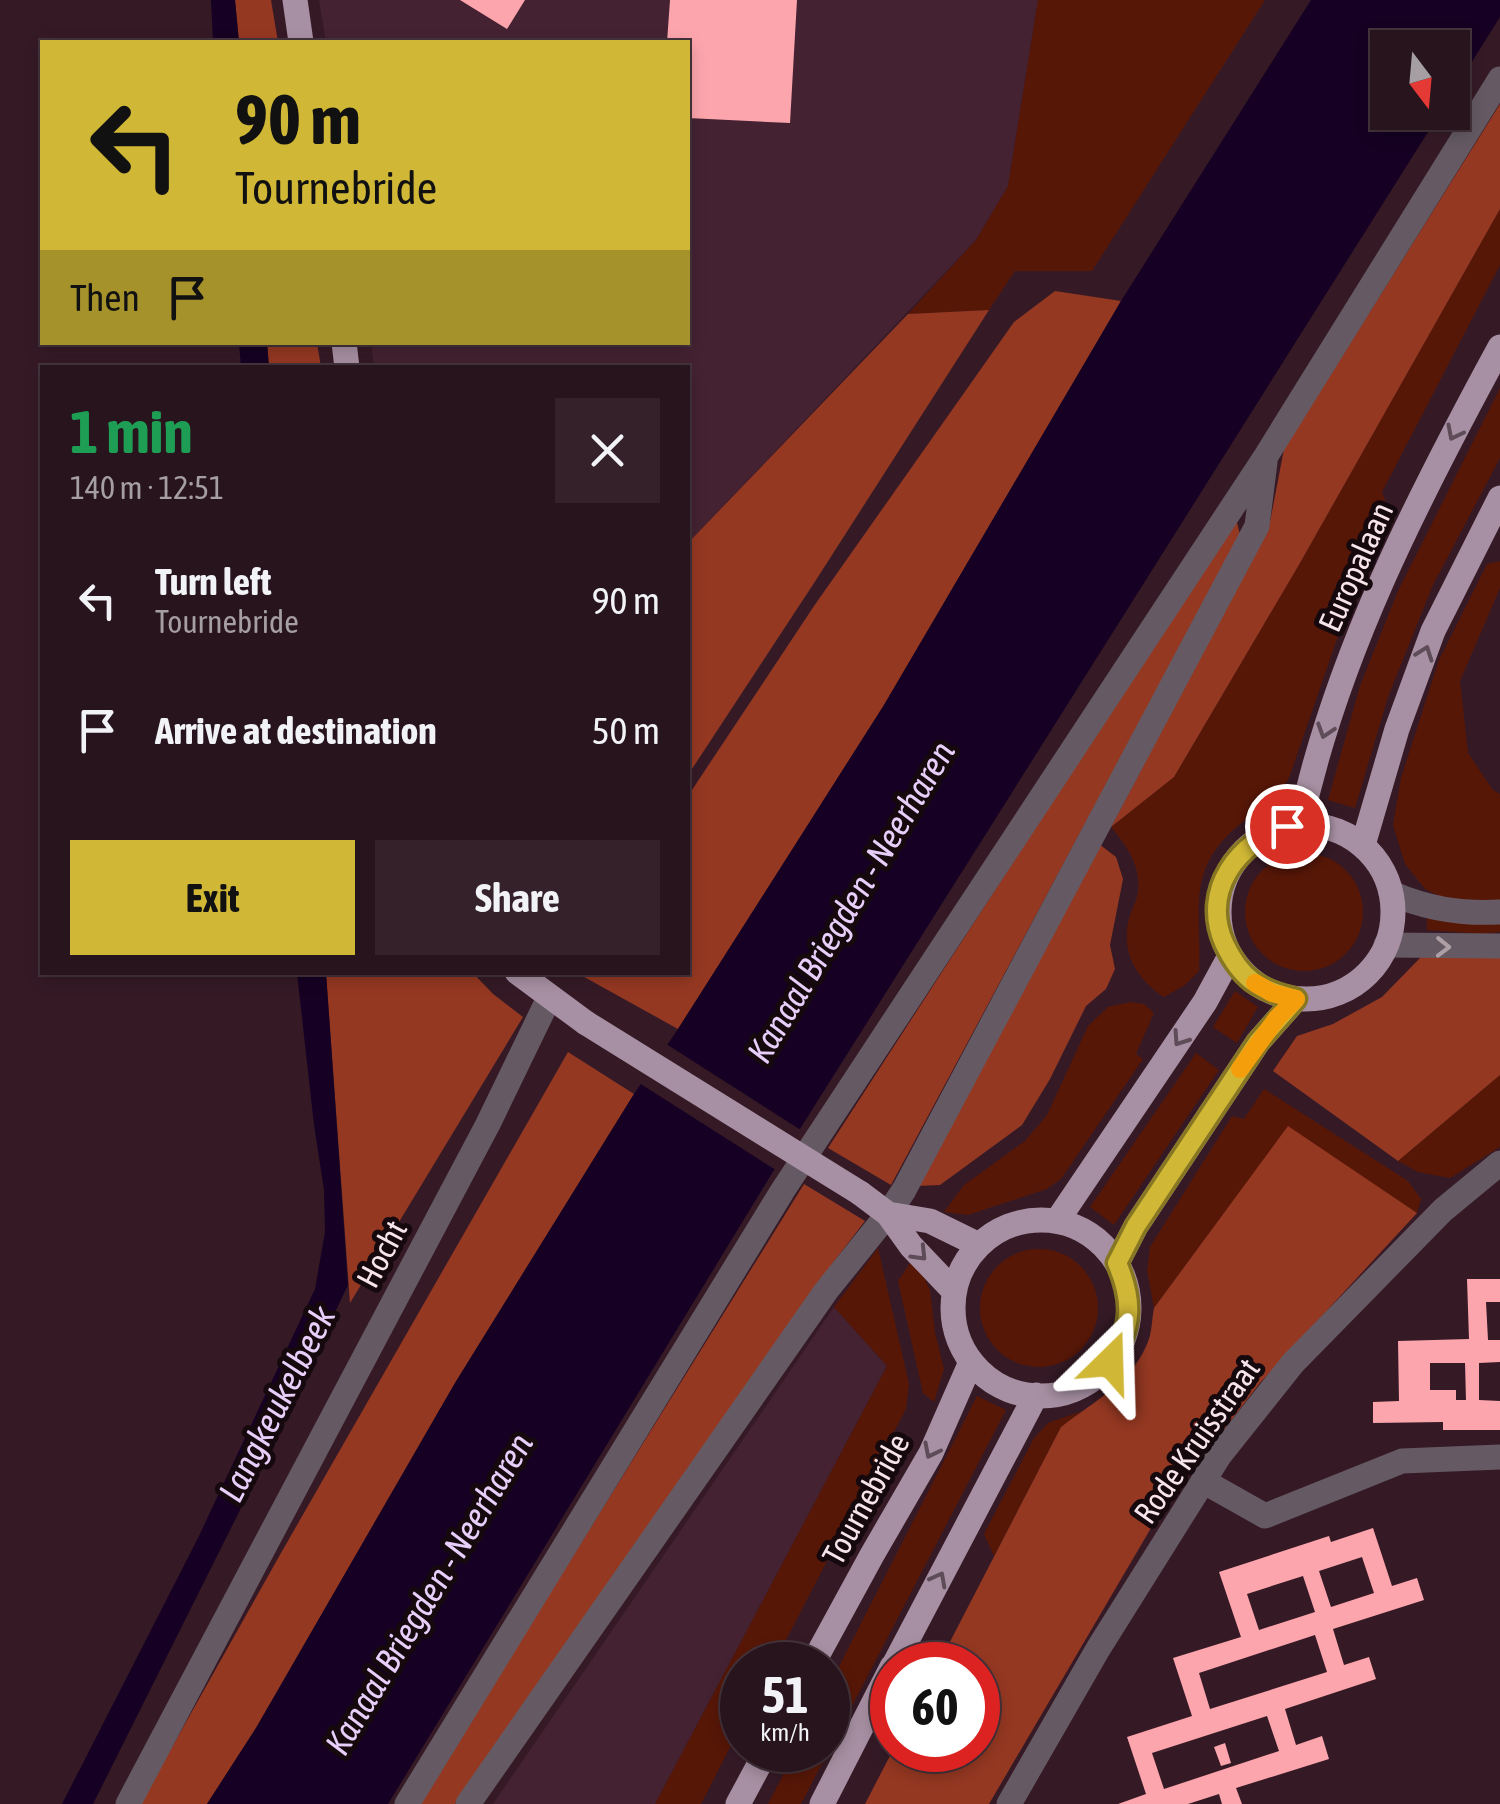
<!DOCTYPE html>
<html lang="en">
<head>
<meta charset="utf-8">
<style>
  body { margin:0; font-family:"Asap Condensed",sans-serif; background:#342129; color:#f1f3f6; height:100vh; display:flex; flex-direction:column; font-size:38px; white-space:nowrap }
  * { box-sizing:border-box; margin:0 }
  p { font-size:32px; color:#a59ea3 }
  .icon { flex:none; width:55px; height:55px; fill:none; stroke:currentColor; stroke-width:2; stroke-linecap:round; stroke-linejoin:round }
  .map { position:relative; flex:1; overflow:hidden }
  .panel { position:absolute; left:40px; top:365px; width:650px; height:610px; display:flex; flex-direction:column; background:#28141c; border-radius:0px; box-shadow:0 5px 15px #0003,0 0 0 2px #44333b }
  .panel>* { flex:none }
  .guide { position:absolute; left:40px; top:40px; width:650px; height:305px; border-radius:0px; box-shadow:0 5px 15px #0003,0 0 0 2px #44333b; background:#d0b736; color:#111; overflow:hidden }
  .needle { width:65px; rotate:164deg }
  .controls { position:absolute; left:1370px; top:30px; display:grid; gap:20px }
  .controls a { display:grid; place-items:center; width:100px; height:100px; border-radius:0px; background:#28141c; box-shadow:0 5px 15px #0003,0 0 0 2px #44333b; font-size:50px }
  .speed { position:absolute; left:720px; top:1642px; display:flex; gap:20px; font-size:50px; font-weight:700; text-align:center }
  .speed>* { display:grid; place-content:center; width:130px; height:130px; border-radius:50%; background:#28141c; box-shadow:0 5px 15px #0003,0 0 0 2px #44333b; line-height:1 }
  .speed small { font-size:25px; font-weight:400 }
  .speed .limit { border:15px solid #d22; background:#fff; color:#111 }
  .pin { position:absolute; display:grid; place-items:center; width:85px; height:85px; color:#fff; margin:-42px; border:5px solid #fff; border-radius:50%; box-shadow:0 2px 10px #0007 }
  .me { position:absolute; width:110px; margin:-55px; rotate:22deg; stroke-linejoin:round; filter:drop-shadow(0 0 8px #0008) }
  .turn { display:flex; align-items:center; gap:35px; height:210px; padding:0 30px; font-size:45px }
  .turn .icon { width:130px; height:130px; stroke-width:2.5 }
  .turn b { display:block; font-size:70px; line-height:85px }
  .then { display:flex; align-items:center; height:95px; padding:0 30px; background:#0003; gap:20px; font-size:38px }
  .round { display:grid; place-items:center; flex:none; width:105px; height:105px; border-radius:0px; background:#342129 }
  .head { display:flex; align-items:center; justify-content:space-between; height:170px; padding:0 30px }
  h1 { font-size:60px; font-weight:700; line-height:75px; color:#1e9e55 }
  .button { display:flex; gap:20px; margin-top:auto; padding:20px 30px }
  .button a { flex:1; height:115px; border-radius:0px; background:#d0b736; color:#111; font-size:40px; font-weight:700; line-height:115px; text-align:center }
  .button a+a { background:#342129; color:#f1f3f6 }
  ul { padding:0; list-style:none }
  li { display:flex; align-items:center; gap:30px; height:130px; padding:0 30px }
  li div { flex:1 }
  li b { display:block; font-size:38px }
  li em { font-style:normal }
  .map>svg:first-child { display:block }
  .built { fill:#442231 }
  .green { fill:#571707 }
  .forest { fill:#953822 }
  .water { fill:#160023 }
  .pier { fill:#351a26 }
  .building { fill:#fca5ad; fill-rule:evenodd }
  .lines { fill:none; stroke-linecap:round; stroke-linejoin:round }
  .minor { stroke:#655a63; stroke-width:25 }
  .major { stroke:#a790a3; stroke-width:25 }
  .major-bridge { stroke:#a790a3; stroke-width:25 }
  .oneway { stroke:#5e4c58 }
  .oneway2 { stroke:#ae9fa7 }
  .route-casing { stroke:#877723; stroke-width:25 }
  .route { stroke:#d0b736; stroke-width:18 }
  .slow { stroke:#f59e0b; stroke-width:18 }
  .labels { text-anchor:middle; stroke-width:10; stroke-linejoin:round; paint-order:stroke }
  .street-label { font-size:32px; fill:#f7e4eb; stroke:#15090e }
  .water-label { font-size:35px; font-style:italic; fill:#e8cffa; stroke:#15090e }
</style>
</head>
<body>
<div class="map">
<svg width="1500" height="1804" viewBox="0 0 1500 1804">
  <rect width="100%" height="100%" fill="#351a26"/>
  <path class="built" d="M319,0h719l-30,186 -32,54 -288,303v-175l-314,-1 -3,-24 317,-1v-300h-362z
    M834,1307l53,59 -232,438h-162z"/>
  <path class="green" d="M1038,0h227l-173,271h-77l-26,39 -81,4 68,-74 32,-54z
    M1500,209v56l-118,227 9,25 -54,122 -48,139c-13,25 -30,30 -51,48 -53,44 -36,86 -39,145l-14,14 -21,12c-26,-17 -42,-42 -36,-74 2,-11 8,-20 10,-31 3,-26 -11,-46 -27,-65l63,-50 126,-214z
    M1500,388v70l-67,127 -45,112 -33,111 -27,-8 32,-114 38,-95z
    M1500,561v27l-40,93 8,72 25,37 7,4v106l-51,1 -24,-12 -20,-25 -12,-39 8,-47 38,-118 48,-96z
    M1245 912a59 59 0 1 1 118 0a59 59 0 1 1-118 0Z
    M1427,916l73,2v14l-17,2 -56,-4z
    M1235,991l23,16 -21,36 -24,-16z
    M1130,1002l14,2 10,9 -18,41 7,5 -82,120 -14,10 -79,26 -24,-3 20,-27 61,-44 22,-26 41,-89 20,-19z
    M1196,1053l23,17 -105,155 -24,-18z
    M1500,1075v72l-50,31 -32,-6 -20,-11z
    M1264,1089l144,92 13,18 -4,14 -129,-86 -134,181 -7,-37 3,-24 82,-131 12,3z
    M878,1248l31,136 -3,25 -133,256h-31v59l-41,80h-46l232,-438 -53,-59z
    M980 1308a59 59 0 1 1 118 0a59 59 0 1 1-118 0Z
    M912,1260l9,11 9,19 5,43 9,36 -10,33 -11,-9 -25,-112z
    M977,1396l29,14 -205,394h-33l28,-54h32v-62z
    M1082,1411l-21,16 -67,129 -10,-22 50,-96 14,-15z"/>
  <path class="forest" d="M235,0h36l7,42h-39z
    M1500,104v105l-200,354 -126,214 -63,50 158,-300 15,-78z
    M1055,291l66,10 -237,404 -206,324 -101,-56 111,-1v-176l126,-190 200,-284z
    M989,310l-173,270 -128,195v-232l220,-229z
    M267,343h50l4,24h-52z
    M1236,518l4,17 -349,650 -63,-37z
    M1099,844l17,13 7,22 -13,66 5,24 -9,20 -20,17 -36,73 -28,46 -82,60 -23,1z
    M1500,953v122l-102,86 -125,-90 24,-35 36,-12 49,-27 39,-40z
    M326,973h147l20,21 30,23 -173,286z
    M568,1052l66,42 -179,289 -199,345 -49,76h-67l141,-251z
    M1288,1126l129,87 -157,170 -99,128 -172,293h-124l28,-54h85v-85h-40l123,-238c33,-26 73,-45 88,-88 3,-9 3,-21 5,-31z
    M804,1184l61,37 -33,43 -202,299 -175,241h-36z"/>
  <path class="water" d="M211,0h24l4,42h-26z
    M1311,0h189v17l-47,75 -1,-44h-64v64l52,1 -669,1062 -383,629h-181l49,-76 199,-345 179,-289 44,-65 206,-324 237,-404z
    M239,343h28l2,24h-28z
    M297,973h29l22,312 -95,199 -160,320h-31l136,-266 117,-249 10,-57 -1,-42 -10,-65z"/>
  <path class="pier" d="M663,1042l141,90 -25,40 -143,-91z"/>
  <path class="building" d="M460,0h65l-18,29z
    M670,0h127l-7,123 -102,-5v-76h-21z
    M1467,1279h33v23h-14l2,38h12v22l-21,1v37l21,1v29h-57v-8l-70,1v-21l26,-1 -1,-60 71,-2zM1430,1363h35l1,37h-10v-10h-26z
    M1373,1528l19,58 25,-8 7,22 -91,29 11,36 25,-8 7,22 -91,30 11,36 26,-9 7,23 -93,29 6,16h-20l-3,-10 -31,10h-70l28,-10 -19,-57 65,-21 -19,-58 68,-21 -22,-65 110,-36 2,6zM1362,1557l12,36 -43,14 -12,-36zM1303,1576l12,36 -56,18 -12,-36zM1315,1635l12,37 -117,37 -11,-36zM1267,1716l12,35 -115,38 -12,-36z
    M1225,1743l6,20 -10,3 -7,-19z"/>
  <g class="lines">
    <path class="minor" d="M1391,893c36,16 70,21 109,19
      M1386,945l114,1
      M1203,1481l62,35 137,-55 98,-4
      M128,1804l360,-680 61,-126
      M407,1804l376,-614 483,-734 234,-377
      M468,1804l358,-513 62,-77 16,-24 353,-664 8,-64
      M1009,1804l89,-155 121,-193 74,-93 150,-153 57,-47"/>
    <path class="major" d="M295,0l6,42
      M344,342l3,26
      M1219 912a87 87 0 1 1 174 0a87 87 0 1 1-174 0Z
      M1300,825c36,-169 118,-327 200,-478
      M1363,845l34,-116 36,-98 67,-133
      M517,972l69,51
      M860,1193l28,21 23,32 43,45
      M888,1214l42,7 49,24
      M953 1308a88 88 0 1 1 176 0a88 88 0 1 1-176 0Z
      M1057,1221l148,-219 25,-46
      M1117,1263l19,-37 122,-184 38,-43
      M812,1665l60,-110 59,-102 40,-91
      M894,1665l142,-270
      M738,1804l29,-54
      M822,1804l70,-137"/>
    <path class="major-bridge" d="M586,1023l274,170"/>
  </g>
  <defs><path id="oneway-chevron" d="M-2-3.5L2.5 0L-2 3.5" fill="none" stroke-width="1.6" stroke-linecap="round" stroke-linejoin="round" transform="scale(2.5)"/></defs>
  <g class="oneway">
    <use href="#oneway-chevron" transform="translate(1454 433) rotate(117)"/>
    <use href="#oneway-chevron" transform="translate(1425 653) rotate(-70)"/>
    <use href="#oneway-chevron" transform="translate(1325 731) rotate(108)"/>
    <use href="#oneway-chevron" transform="translate(1180 1039) rotate(124)"/>
    <use href="#oneway-chevron" transform="translate(920 1254) rotate(46)"/>
    <use href="#oneway-chevron" transform="translate(931 1451) rotate(117)"/>
    <use href="#oneway-chevron" transform="translate(939 1579) rotate(-62)"/>
  </g>
  <use class="oneway2" href="#oneway-chevron" transform="translate(1443 947) rotate(1)"/>
  <g class="lines">
    <defs>
      <path id="route" d="M1110,1362c23,-34 23,-62 7,-99l19,-37 122,-184 38,-43c-16,-4 -30,-8 -44,-18 -13,-10 -21,-23 -28,-38 -23,-53 14,-101 63,-117"/>
    </defs>
    <use href="#route" class="route-casing"/>
    <use href="#route" class="route"/>
    <path class="slow" d="M1240,1069l37,-51 19,-19 -24,-6 -17,-10"/>
  </g>
  <g class="labels">
    <g class="street-label">
      <text transform="translate(1356 567) rotate(-66)" y="11">Europalaan</text>
      <text transform="translate(382 1254) rotate(-62)" y="11">Hocht</text>
      <text transform="translate(1197 1441) rotate(-55)" y="11">Rode Kruisstraat</text>
      <text transform="translate(866 1499) rotate(-61)" y="11">Tournebride</text>
    </g>
    <g class="water-label">
      <text transform="translate(851 902) rotate(-59)" y="12">Kanaal Briegden - Neerharen</text>
      <text transform="translate(277 1404) rotate(-63)" y="12">Langkeukelbeek</text>
      <text transform="translate(429 1594) rotate(-59)" y="12">Kanaal Briegden - Neerharen</text>
    </g>
  </g>
</svg>
<div class="controls">
<a><svg class="needle" viewBox="-14 -14 28 28"><path d="M0-13l5 13h-10z" fill="#e53935"/><path d="M0 13l5-13h-10z" fill="#a59ea3"/></svg></a>
</div>
<div class="speed"><div>51<small>km/h</small></div><div class="limit">60</div></div>
<div class="pin" style="left:1287px;top:826px;background:#d93025"><svg class="icon" aria-label="arrive" viewBox="0 0 24 24"><path d="M6 21V4h12l-3 4 3 4H6"/></svg></div>
<svg class="me" style="left:1110px;top:1362px" viewBox="-20 -20 40 40"><path d="M0-17L14 15 0 8-14 15z" fill="#d0b736" stroke="#fff" stroke-width="4"/></svg>
<div class="guide">
<div class="turn"><svg class="icon" aria-label="left" viewBox="0 0 24 24"><path d="M17 20v-9H6M10 6l-5 5 5 5"/></svg><div><b>90 m</b>Tournebride</div></div>
<div class="then">Then<svg class="icon" aria-label="arrive" viewBox="0 0 24 24"><path d="M6 21V4h12l-3 4 3 4H6"/></svg></div>
</div>
<section class="panel">
<div class="head"><div><h1>1 min</h1><p>140 m · 12:51</p></div><a class="round"><svg class="icon" aria-label="close" viewBox="0 0 24 24"><path d="M6 6l12 12M18 6L6 18"/></svg></a></div>
<ul>
<li><svg class="icon" aria-label="left" viewBox="0 0 24 24"><path d="M17 20v-9H6M10 6l-5 5 5 5"/></svg><div><b>Turn left</b><p>Tournebride</p></div><em>90 m</em></li>
<li><svg class="icon" aria-label="arrive" viewBox="0 0 24 24"><path d="M6 21V4h12l-3 4 3 4H6"/></svg><div><b>Arrive at destination</b></div><em>50 m</em></li>
</ul>
<div class="button"><a>Exit</a><a>Share</a></div>
</section>
</div>
</body>
</html>
